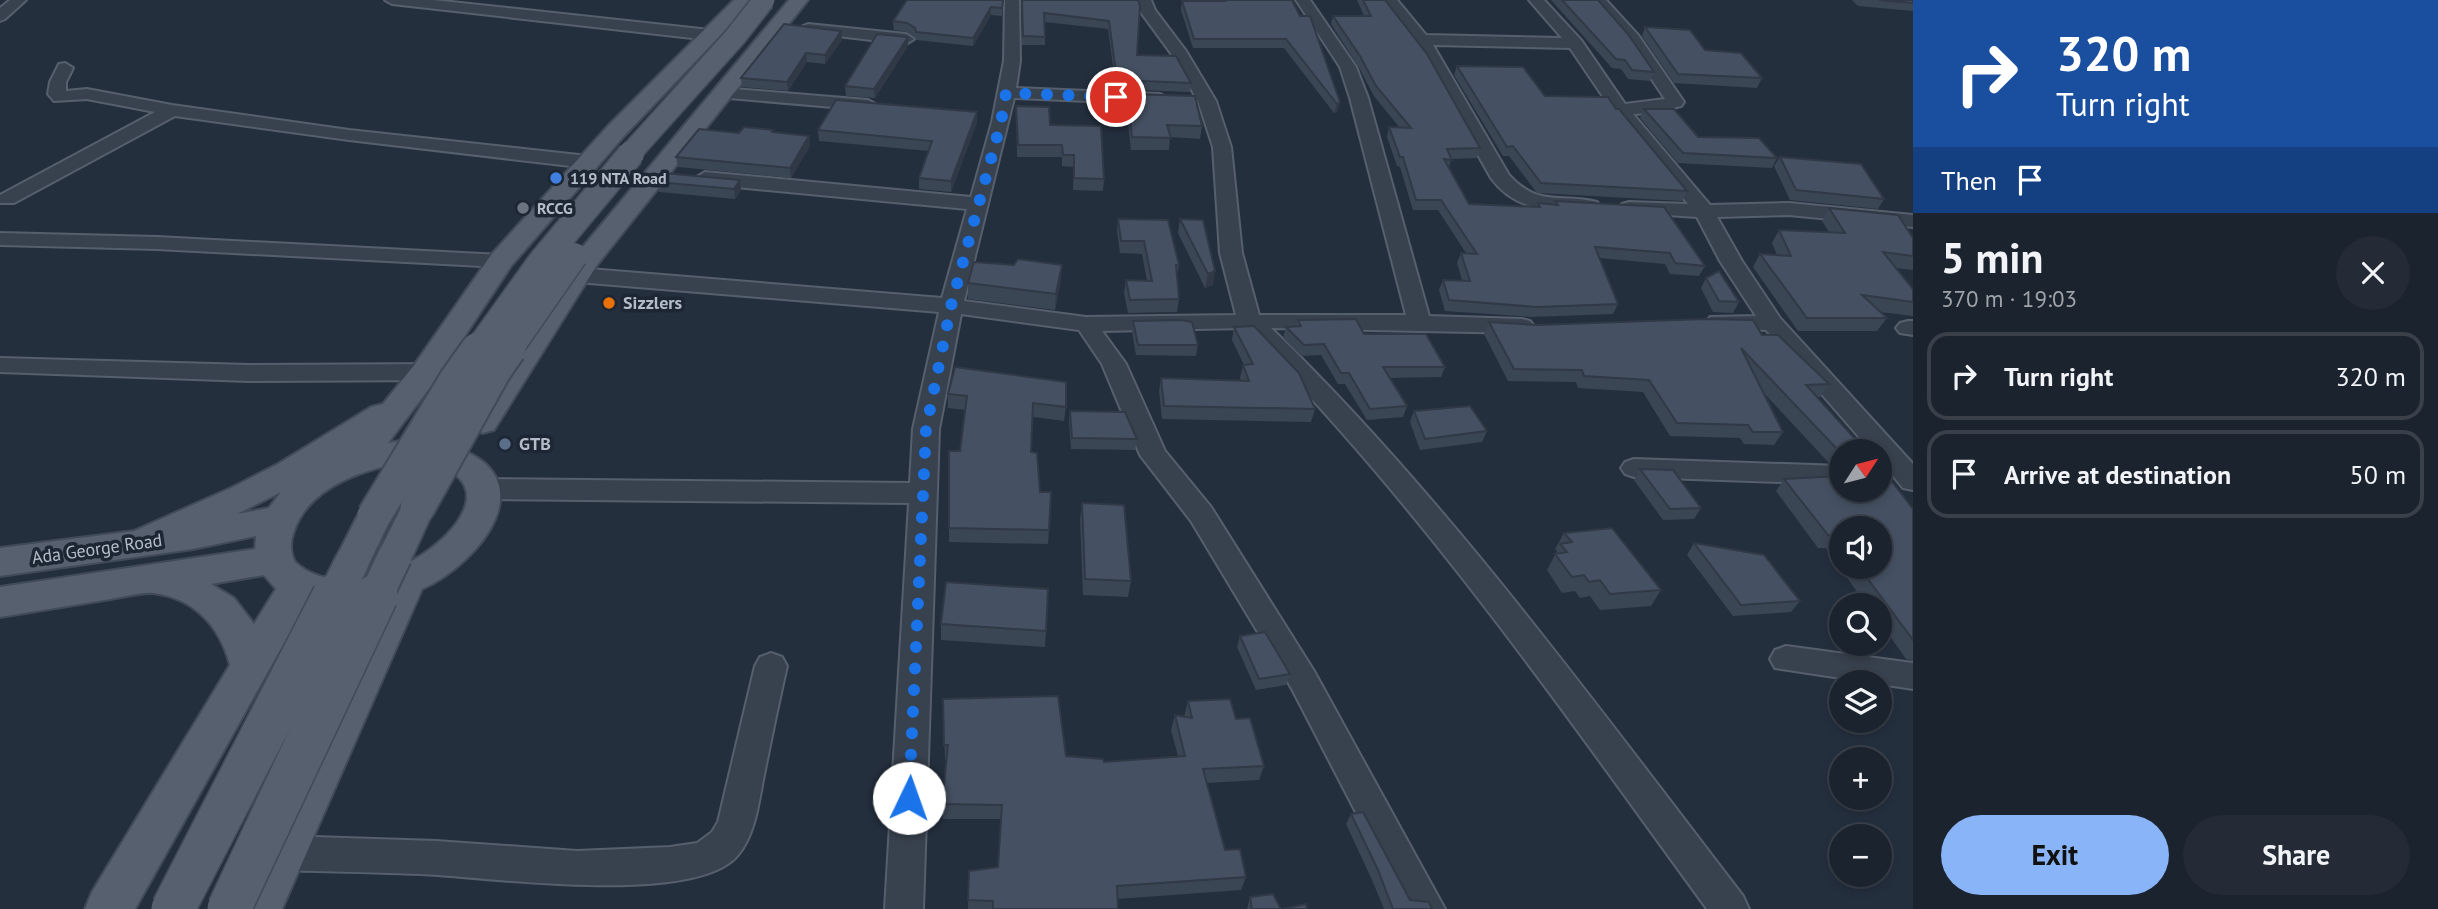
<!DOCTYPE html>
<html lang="en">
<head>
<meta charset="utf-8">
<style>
  body { margin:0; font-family:"PT Sans",sans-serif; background:#242b36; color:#f1f3f6; height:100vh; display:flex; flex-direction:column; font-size:26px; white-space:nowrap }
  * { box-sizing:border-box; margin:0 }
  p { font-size:23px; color:#a0a4aa }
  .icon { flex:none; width:38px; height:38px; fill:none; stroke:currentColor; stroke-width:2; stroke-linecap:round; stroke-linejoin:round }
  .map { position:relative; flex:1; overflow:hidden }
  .drawer { display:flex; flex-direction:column; background:#1b232e; width:525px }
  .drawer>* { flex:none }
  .top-card { background:#1a4fa0; color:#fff; overflow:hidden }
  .needle { width:46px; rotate:54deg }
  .tools { position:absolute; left:1829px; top:439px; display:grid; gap:14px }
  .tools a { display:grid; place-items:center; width:63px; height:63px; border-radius:50%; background:#1b232e; box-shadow:0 4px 10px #0003,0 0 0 2px #39404a; font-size:35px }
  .pin { position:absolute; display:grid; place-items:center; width:60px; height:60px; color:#fff; margin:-30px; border:4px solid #fff; border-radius:50%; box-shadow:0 2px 7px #0007 }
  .me { position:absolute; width:77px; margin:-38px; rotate:3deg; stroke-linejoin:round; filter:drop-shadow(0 0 5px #0008) }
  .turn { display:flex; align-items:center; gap:24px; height:147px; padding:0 28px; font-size:32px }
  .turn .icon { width:91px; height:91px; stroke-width:2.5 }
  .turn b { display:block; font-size:49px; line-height:60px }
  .then { display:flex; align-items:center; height:66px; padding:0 28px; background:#0003; gap:14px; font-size:26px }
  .round { display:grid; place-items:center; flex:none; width:74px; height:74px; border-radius:37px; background:#242b36 }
  .head { display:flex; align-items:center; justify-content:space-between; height:119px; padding:0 28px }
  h1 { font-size:42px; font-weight:800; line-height:52px }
  .primary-button { display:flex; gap:14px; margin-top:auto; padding:14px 28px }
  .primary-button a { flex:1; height:80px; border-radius:42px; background:#8ab4f8; color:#111; font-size:28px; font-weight:800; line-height:80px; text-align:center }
  .primary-button a+a { background:#242b36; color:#f1f3f6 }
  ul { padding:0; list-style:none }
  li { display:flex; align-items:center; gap:21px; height:88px; margin:0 14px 10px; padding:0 14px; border:4px solid #39404a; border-radius:21px }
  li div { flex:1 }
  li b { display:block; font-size:26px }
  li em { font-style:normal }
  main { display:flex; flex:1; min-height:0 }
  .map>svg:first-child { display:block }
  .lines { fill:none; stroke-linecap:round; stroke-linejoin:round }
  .minor-casing { stroke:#565f6c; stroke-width:4 }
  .major-casing { stroke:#414a57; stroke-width:4 }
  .minor { fill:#38414e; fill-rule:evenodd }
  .major { fill:#56606e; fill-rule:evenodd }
  .major-bridge-far3-casing { stroke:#414a57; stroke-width:24; stroke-linecap:butt }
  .major-bridge-far2-casing { stroke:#414a57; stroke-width:29; stroke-linecap:butt }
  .major-bridge-far1-casing { stroke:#414a57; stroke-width:37; stroke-linecap:butt }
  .major-bridge-casing { stroke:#414a57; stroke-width:46; stroke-linecap:butt }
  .major-bridge-far3 { stroke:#56606e; stroke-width:21 }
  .major-bridge-far2 { stroke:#56606e; stroke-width:26 }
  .major-bridge-far1 { stroke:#56606e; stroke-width:33 }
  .major-bridge { stroke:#56606e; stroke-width:43 }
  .wall { fill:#3b4654; fill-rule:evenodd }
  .shaded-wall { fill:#303945 }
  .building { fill:#455162; stroke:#303945; stroke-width:2 }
  .route { stroke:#1a73e8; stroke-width:12; stroke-dasharray:0 21.6 }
  .shop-dot { fill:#3f7fe0; stroke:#1d2633; stroke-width:2.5 }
  .worship-dot { fill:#6b7280; stroke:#1d2633; stroke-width:2.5 }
  .food-dot { fill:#e8710a; stroke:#1d2633; stroke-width:2.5 }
  .service-dot { fill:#5c6f8a; stroke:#1d2633; stroke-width:2.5 }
  .labels { text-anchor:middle; stroke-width:7; stroke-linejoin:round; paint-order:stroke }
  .far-poi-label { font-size:16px; font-weight:bold; fill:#b4bcc9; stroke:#1d2633; text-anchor:start }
  .poi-label { font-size:18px; font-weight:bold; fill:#b4bcc9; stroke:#1d2633; text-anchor:start }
  .street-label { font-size:18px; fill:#b4bcc9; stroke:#1d2633 }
</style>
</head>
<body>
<main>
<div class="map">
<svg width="1913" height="909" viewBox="0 0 1913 909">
  <rect width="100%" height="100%" fill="#242f3e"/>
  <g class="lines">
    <defs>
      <path id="minor" d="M10,0h16l-21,19 -5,2v-13z
        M385,0h48l277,30 8,5 -8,5 -318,-36z
        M1005,0h14l1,61 -4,27 144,6 9,5 -9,5 -146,-6 -50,203 122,16 150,-2 -16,-62 -7,-106 -15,-46 -28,-49 -30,-41 -3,-11h14l4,10 31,41 30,50 15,46 11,106 17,62h147l-56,-217 -10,-31 -44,-67h14l46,67 12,31 61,218 93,3 8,2 4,5 -4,5 -8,2 -251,-5c177,172 322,373 472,568l6,13h-42c-146,-200 -287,-405 -463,-581l-142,3 24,33 39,87 46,56 103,164 131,238h-39l-114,-220 -101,-168 -51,-66 -38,-91 -23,-34 -118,-16 -22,115 -16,480h-38l24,-406 -426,-4 -10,-3 -4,-7 4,-7 10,-3 427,4 3,-54 26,-117 -362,-30 -8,-2 -3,-5 3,-5 8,-2 365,30 25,-89 -262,-25 -10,-6 10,-6 266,25 21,-75 12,-61z
        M1382,0h15l29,35 136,3 -33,-38h15l37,40 44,64 40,-5 -39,-58 -35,-41h15l32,35 46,67 -3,4 -28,7 -20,1 77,91 79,-2 124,12v12l-124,-12 -72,2 25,44 38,57 133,146v26l-10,-2 -23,-28v-8h-8l-106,-122 -56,-3 -3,-5 3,-5 46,-1 -36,-55 -23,-44 -75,-5 -3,-4 3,-4 7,-2 59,2 -74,-91 -44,-65 -137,-3 76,130c30,33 51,18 88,27l3,4 -3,4 -7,2c-38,-1 -74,0 -99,-34l-76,-136z
        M808,24l98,10 8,5 -8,5 -103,-12 -3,-3 3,-3z
        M65,63l8,5 -7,14v9l21,-2 85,16 177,25 239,26 9,6 -9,6 -239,-28 -174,-24 -161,87h-14v-8l155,-83 -68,-13 -33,2 -6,-7 2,-12 9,-18z
        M723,88l145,12 9,5 -9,5 -151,-13 -3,-4z
        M0,233l157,4 344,18 8,1 3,5 -3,5 -8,1 -344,-18 -157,-4z
        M1908,321h5v14l-13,-2 -4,-5 4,-5z
        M0,358l249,7 197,-1 9,3 3,5 -3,5 -9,3 -197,1 -249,-9z
        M1634,459l207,7v18l-207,-7 -9,-3 -4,-6 4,-6z
        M1786,646l127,17v26l-138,-21 -5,-9 5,-9z
        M771,653l11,4 5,9c-8,35 -15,69 -22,104 -6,27 -8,62 -27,85 -40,50 -239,24 -300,20 -51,-3 -103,-3 -154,-5l-13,-5 -5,-12 5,-12 13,-5 152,5 141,10 93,-4 27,-4 15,-11 6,-10 37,-156 5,-9z"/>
      <path id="major" d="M734,0h20l-130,136 -113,130 -74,112 -49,65c22,-5 42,-4 63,3 97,30 31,116 -29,143l-140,320h-48l144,-305 -43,4 -28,-6 -172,307h-50l7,-17 138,-227c-10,-38 -35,-67 -77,-72 -12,-1 -29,4 -42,6 -37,6 -74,12 -111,18v-30l255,-38 1,-13 -63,13 -193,27v-28l134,-17 97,-43 47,-24 93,-57 12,-3 32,-40 76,-109 117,-129zM414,461c90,12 49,72 -4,101l24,-53 -5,-9 -12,-4 -12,4 -28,56 5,10 12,3c-29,13 -74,17 -99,-7 -5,-10 -5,-21 -1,-31 16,-47 76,-64 120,-70zM281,492l-12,16 -32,6zM264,575l12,14 -22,35 -20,-26 -23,-14z
        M789,0h19l-211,265 -103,165 -11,3 -11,-3 -5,-8 109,-167z
        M374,503l12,4 6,9 -27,56 -13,4 -13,-4 -5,-10 28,-55z"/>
    </defs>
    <use href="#minor" class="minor-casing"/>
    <use href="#major" class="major-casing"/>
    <use href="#minor" class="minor"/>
    <use href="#major" class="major"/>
    <defs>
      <path id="major-bridge-far3" d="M629,155l106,-118 29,-37"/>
      <path id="major-bridge-far2" d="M477,351l64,-89 90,-108
        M508,351l66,-95"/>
      <path id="major-bridge-far1" d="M417,509l77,-138 15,-22
        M374,516l82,-136 22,-31
        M334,598l18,-36
        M375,598l20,-42"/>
      <path id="major-bridge" d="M173,909l161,-313
        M229,909l147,-313"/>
    </defs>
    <use href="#major-bridge-far3" class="major-bridge-far3-casing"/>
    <use href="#major-bridge-far2" class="major-bridge-far2-casing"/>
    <use href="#major-bridge-far1" class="major-bridge-far1-casing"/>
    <use href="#major-bridge" class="major-bridge-casing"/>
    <use href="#major-bridge-far3" class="major-bridge-far3"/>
    <use href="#major-bridge-far2" class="major-bridge-far2"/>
    <use href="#major-bridge-far1" class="major-bridge-far1"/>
    <use href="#major-bridge" class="major-bridge"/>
  </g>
  <path class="wall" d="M1003,0l-1,16 -11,-1 -18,31 -57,-6 -1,-3 -8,-5 -13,-2 -1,-9z
    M1022,0h116l-1,55 54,28 -1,9 -74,-3 -8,-60 -63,-7v23h-23z
    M1222,0h70l48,102 -3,10 -3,1 -50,-65h-91l-12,-38 1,-9h40z
    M1357,0h28l95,148 -3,10 -26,1 -2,9 20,36 68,3 1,-4 15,1 2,-3 150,65 -6,10 -29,-2 -5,-10 -66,-6 19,46 -5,10 -81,3 -87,-6 -6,-21 4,-10h19l-5,-17 4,-10h5l-28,-43h-25l-13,-43 -3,-1 -10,-29 2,-10 11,1 -26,-32 -16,-30 -27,-42 2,-8h31z
    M1551,0h47l56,72 -4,9 -22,-2 -7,-10 -9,-1z
    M1852,0h61v11l-55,-5z
    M1645,27l60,23 57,28 -5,10 -83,-5 -32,-47z
    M842,40l-17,24 -18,-2 -19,29 -46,-4 -1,-9z
    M908,46l-33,52 -29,-2 -1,-10z
    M1457,66l88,30 71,13 71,82 -5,10 -145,-8 -28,-37h-6l-49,-81z
    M1127,94l75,32 -2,13 -30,-2 -1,13h-38l-5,-45z
    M1016,106l34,19 54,54 -1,12 -30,-1 1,-23 -12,-1v-9h-45z
    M1644,109l54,28 79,21 -5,10 -94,-5 -38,-45z
    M977,122l-26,70 -32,-3v-11l10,-27 -110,-10 -1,-11z
    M739,133h35l35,3 1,10 -19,32 -113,-11 -2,-10z
    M1780,157l104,42 -6,10 -88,-9 -16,-34z
    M740,180l1,10 -6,9 -76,-7 -2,-10z
    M1829,208l84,30v32l-18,-2 18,21v27l-33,-4 7,6 -10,13h-79l-45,-64 7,-13 17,1 -5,-12 7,-13 50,2 -7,-11z
    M1118,219l61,46 -2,12 2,22 -2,13 -49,1 -4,-20 2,-13 21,1 -5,-27 -22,-1 -3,-22z
    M1180,219l33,66 -8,3 -27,-55z
    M1706,278l33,24 -6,11 -20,-1 -12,-24z
    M1061,280l-6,30 -87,-11v-16z
    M1298,320l66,14 81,33 -4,10 -51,1 17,28 -4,11 -36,3 -22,-36h-7l-17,-29 -20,1 -18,-18 3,-11 10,-1z
    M1133,321l65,24 -2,11 -60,-1 -4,-23z
    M1489,322l273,13 67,49 -9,13h-3l50,55h-26v12l-12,-1 -67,-72 21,41 -9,13 -30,-1 -4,-6 -70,-2 -27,-44 -65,-4 -2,-6 -68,-1 -24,-47z
    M1234,327l81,82 -4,13 -149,-3 -3,-28 2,-13 80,3 -1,-3 3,-13h1l-12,-25z
    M955,367l111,40 -2,14 -31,-4 -2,35 9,40 9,38 -1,14 -99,-2v-91h11l5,-41 -17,-2v-14z
    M1070,411l67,28 -2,11 -64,-1 -2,-27z
    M1414,411l73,20 -5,11 -62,8 -10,-28z
    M1640,469l61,39 -7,11 -31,1 -29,-40z
    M1784,479l129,30v152l-7,-2 -26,-37v-16h-13l-41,-58h-8l-42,-57zM1841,528l39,39h-39z
    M1082,503l49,78 -3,16 -45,-2 -3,-76z
    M1564,533l97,57 -10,16 -51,4 -10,-14 -10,2 -5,-7 -13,2 -15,-23 10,-19 -2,-2z
    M1694,543l106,58 -9,11 -58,4 -46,-61z
    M941,624l105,7 -1,16 -104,-7z
    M1240,636l50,38 -4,11 -30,5 -19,-43z
    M943,699l123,57 38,6 74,-6 -7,-26 4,-15 9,2 4,-16 48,18 28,47 -5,14 -52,3 18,67 21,27 -5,13 -124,9 1,10h-150l1,-38 29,-4 3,-48h-58l-1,-15 5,-44h-2z
    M1351,814l59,86 22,9h-48l-12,-29 -26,-56z
    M1250,897l31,12h-34z"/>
  <path class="shaded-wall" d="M991,7v8l-18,31v-8z
    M841,31l1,9 -17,24v-9z
    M908,37v9l-33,52 -1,-9z
    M806,53l1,9 -19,29 -1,-9z
    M1340,102l-3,10 -3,1 3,-9z
    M977,112v10l-26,70v-11z
    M809,136l1,10 -19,32 -1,-10z
    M740,180l1,10 -6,9 -1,-10z
    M1062,265l-1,15 -6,30 1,-16z
    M1215,271l-2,14 -8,3 3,-14z"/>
  <path class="building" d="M907,0h96l-1,8 -11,-1 -18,31 -57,-6 -1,-4 -8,-5 -14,-2z
    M1022,0h116l2,6 -3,49 39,1 15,27 -74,-3 -8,-59 -65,-8 1,24 -22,-1z
    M1225,0h67l8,16h10l30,86 -3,2 -51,-65h-92l-12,-38h43z
    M1363,0h22l42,54 53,94 -33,1 5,11 -8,-1 25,45 71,3 -2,-4 20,2 -3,-4 109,6 41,59 -30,-3 -5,-10 -75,-6 23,57 -81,3 -88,-7 -6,-20 27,1 -9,-28 16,1 -36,-54h-25l-13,-43h-3l-11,-30 22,1 -35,-42 -16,-30 -27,-40h38z
    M1562,0h36l30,34 26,38 -22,-2 -7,-10 -9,-1z
    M1879,0h34v3z
    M784,24l57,7 -16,24 -19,-2 -19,29 -46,-4z
    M1645,27l45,3 15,20 36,3 21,25 -84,-4z
    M877,34l31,3 -34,52 -29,-3z
    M1457,66l66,1 22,29 63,1 8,12h3l68,82 -146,-8 -28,-37 -6,1z
    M1127,94l68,2 7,30 -35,-1 4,13 -39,-1z
    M836,100l141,12 -26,69 -32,-3 13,-37 -114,-11z
    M1016,106l33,1 1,18 51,1 3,53 -30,-1v-23h-11l-1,-10h-44z
    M1644,109h30l24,28 61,1 18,20 -94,-5z
    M744,127l29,3 -1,2 37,4 -19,32 -114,-11 23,-28 40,4z
    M1780,157l81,7 23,35 -88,-9z
    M663,173l77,7 -6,9 -77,-7z
    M1829,208l69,7 15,23v18l-30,-4 30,37v13l-51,-7 25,23h-80l-47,-64 31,2 -12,-26 66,3z
    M1118,219l50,1 11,45h-3l3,34 -49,1 -4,-20 26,1 -8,-40h-23z
    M1180,219l23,1 12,51 -7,3z
    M1018,259l44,6 -6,29 -88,-11 6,-21 40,3z
    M1719,271l20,31 -20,-1 -13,-23z
    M1356,319l8,15h62l19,33h-62l24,39 -37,3 -21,-36h-8l-17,-29 -20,1 -18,-18 15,-1 -3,-6z
    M1705,319l48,1 9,15h16l51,49 -23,1 61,67 -29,-2 -97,-102 42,84h-30l-5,-7 -71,-2 -28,-43 -65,-4 -2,-6 -68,-1 -25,-47 48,3z
    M1181,320l11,2 6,23h-60l-5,-24z
    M1254,326l45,47 16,36 -151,-3 -3,-28 88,3 -6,-16 10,-1 -19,-37z
    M955,367l111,15v25l-33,-4 -2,49 6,1 3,39h11l-2,38 -100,-2v-77h11l7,-55 -19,-2z
    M1470,406l17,25 -62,8 -11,-28z
    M1070,411l55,1 12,27 -65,-1z
    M1880,466l33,43v131l-54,-73h21v-39h-39v14l-5,-6 -8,-1 -44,-56 57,-3v14h39z
    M1640,469l33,1 28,38 -31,1z
    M1082,503l42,2 7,76 -46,-2z
    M1612,528l49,62 -51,4 -10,-14 -11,2 -5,-7 -12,2 -17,-23 12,-2 -7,-8 12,-2 -8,-9z
    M1694,543l70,12 36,46 -59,4z
    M946,582l102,7 -2,42 -105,-7z
    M1265,632l25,42 -31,5 -19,-43z
    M1058,696l8,60 37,3 1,3 81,-6 -10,-41 17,3 -4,-17 42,-2 6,20 14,-1 14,48 -61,3 22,81 15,-1 6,28 -129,9 1,23h-125v-8l-25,-1 1,-29 29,-4 4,-62 -60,-1 6,-59h-4l-1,-46z
    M1363,812l47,88 19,2 3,7h-39l-15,-39 -27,-56z
    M1273,894l8,15h-29l-2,-12z
    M1306,904l1,5h-24z"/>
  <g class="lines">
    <path class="route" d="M909,798l17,-369 25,-123 50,-184 5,-29 110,4"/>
  </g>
  <circle class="shop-dot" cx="556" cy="178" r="7"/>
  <circle class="worship-dot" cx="523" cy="208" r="7"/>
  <circle class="food-dot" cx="609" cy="303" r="7"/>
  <circle class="service-dot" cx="505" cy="444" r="7"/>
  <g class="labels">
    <g class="far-poi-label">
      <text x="570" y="184">119 NTA Road</text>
      <text x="537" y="214">RCCG</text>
    </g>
    <g class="poi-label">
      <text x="623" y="309">Sizzlers</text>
      <text x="519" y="450">GTB</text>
    </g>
    <g class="street-label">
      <text transform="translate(97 549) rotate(-8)" y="6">Ada George Road</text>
    </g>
  </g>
</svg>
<div class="tools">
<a><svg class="needle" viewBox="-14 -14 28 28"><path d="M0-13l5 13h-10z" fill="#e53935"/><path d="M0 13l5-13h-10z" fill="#a0a4aa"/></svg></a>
<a><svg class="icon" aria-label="sound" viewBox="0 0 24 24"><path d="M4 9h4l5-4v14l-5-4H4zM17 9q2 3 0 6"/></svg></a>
<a><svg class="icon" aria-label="search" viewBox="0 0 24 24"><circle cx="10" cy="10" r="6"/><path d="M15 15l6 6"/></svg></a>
<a><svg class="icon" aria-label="layers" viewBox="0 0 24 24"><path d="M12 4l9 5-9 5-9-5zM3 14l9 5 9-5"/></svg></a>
<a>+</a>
<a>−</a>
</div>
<div class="pin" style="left:1116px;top:97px;background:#d93025"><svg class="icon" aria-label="arrive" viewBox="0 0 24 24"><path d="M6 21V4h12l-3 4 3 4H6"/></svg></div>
<svg class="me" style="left:909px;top:798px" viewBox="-20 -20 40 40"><circle r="19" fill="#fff"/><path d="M0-13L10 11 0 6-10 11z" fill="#1a73e8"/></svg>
</div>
<section class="drawer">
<div class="top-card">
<div class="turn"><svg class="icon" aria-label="right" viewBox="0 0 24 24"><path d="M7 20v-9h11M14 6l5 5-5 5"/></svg><div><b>320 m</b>Turn right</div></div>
<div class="then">Then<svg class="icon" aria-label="arrive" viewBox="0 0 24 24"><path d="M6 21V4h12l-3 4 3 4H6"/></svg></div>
</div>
<div class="head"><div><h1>5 min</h1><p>370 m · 19:03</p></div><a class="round"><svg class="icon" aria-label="close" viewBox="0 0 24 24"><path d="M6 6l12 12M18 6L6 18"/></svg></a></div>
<ul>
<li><svg class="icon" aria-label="right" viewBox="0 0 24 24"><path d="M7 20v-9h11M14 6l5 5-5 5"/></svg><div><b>Turn right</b></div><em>320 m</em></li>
<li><svg class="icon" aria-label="arrive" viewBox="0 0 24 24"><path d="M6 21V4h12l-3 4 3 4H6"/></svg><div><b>Arrive at destination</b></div><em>50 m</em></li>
</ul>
<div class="primary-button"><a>Exit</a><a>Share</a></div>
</section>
</main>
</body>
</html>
